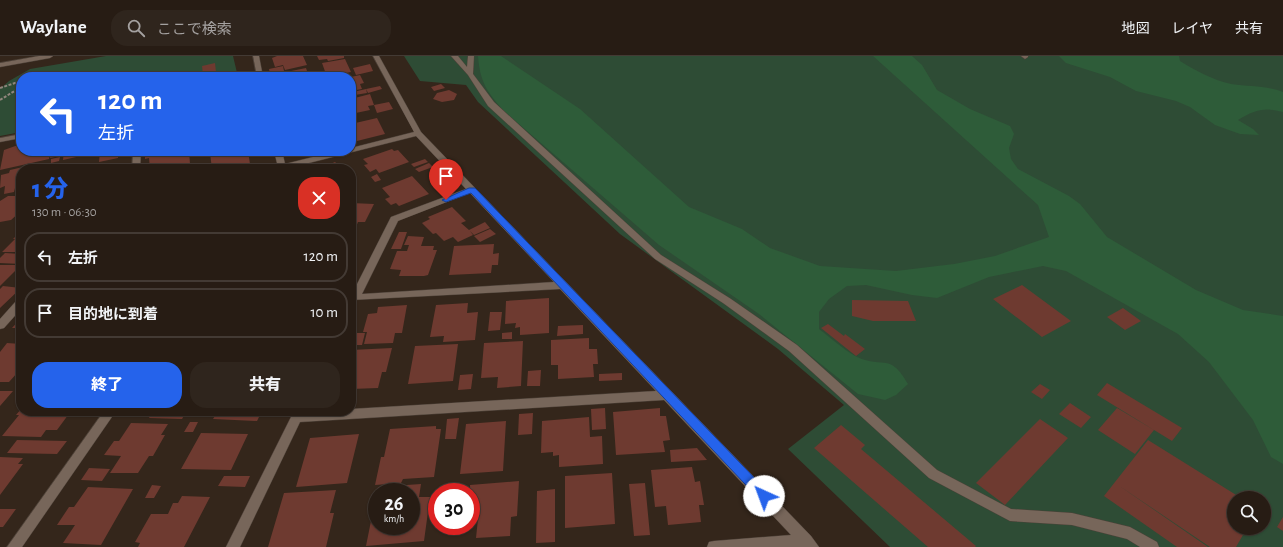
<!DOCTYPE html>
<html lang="ja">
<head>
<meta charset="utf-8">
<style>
  body { margin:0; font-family:"Alegreya Sans","Noto Sans JP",sans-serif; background:#2f251d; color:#f1f3f6; height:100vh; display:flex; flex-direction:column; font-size:15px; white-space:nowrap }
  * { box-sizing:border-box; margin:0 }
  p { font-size:13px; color:#a4a1a0 }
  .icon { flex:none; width:22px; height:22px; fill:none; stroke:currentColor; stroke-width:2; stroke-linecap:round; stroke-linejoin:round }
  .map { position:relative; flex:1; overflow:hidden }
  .details { position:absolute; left:16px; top:108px; width:340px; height:252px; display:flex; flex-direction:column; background:#271c14; border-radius:16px; box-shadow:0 1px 3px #0004,0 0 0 1px #433a34 }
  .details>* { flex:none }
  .top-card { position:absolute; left:16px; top:16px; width:340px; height:84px; border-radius:16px; box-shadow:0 1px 3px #0004,0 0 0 1px #433a34; background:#2563eb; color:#fff; overflow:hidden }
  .buttons { position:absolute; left:1227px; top:435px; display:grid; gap:8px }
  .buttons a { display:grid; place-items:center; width:44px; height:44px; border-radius:50%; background:#271c14; box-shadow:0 1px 3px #0004,0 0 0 1px #433a34; font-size:20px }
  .speed { position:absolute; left:368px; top:427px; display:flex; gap:8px; font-size:20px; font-weight:700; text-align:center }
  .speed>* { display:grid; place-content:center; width:52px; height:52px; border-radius:50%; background:#271c14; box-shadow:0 1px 3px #0004,0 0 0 1px #433a34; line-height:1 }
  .speed small { font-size:10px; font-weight:400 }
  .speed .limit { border:6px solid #d22; background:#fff; color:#111 }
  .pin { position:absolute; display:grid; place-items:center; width:34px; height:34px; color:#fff; margin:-41px -17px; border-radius:50% 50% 50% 0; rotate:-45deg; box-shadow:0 0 4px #0007 }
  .pin .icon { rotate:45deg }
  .me { position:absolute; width:44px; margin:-22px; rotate:317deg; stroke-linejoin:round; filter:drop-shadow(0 0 3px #0008) }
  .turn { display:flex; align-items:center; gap:14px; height:84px; padding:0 16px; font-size:18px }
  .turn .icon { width:52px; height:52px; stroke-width:2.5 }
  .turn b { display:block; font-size:28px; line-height:34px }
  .round { display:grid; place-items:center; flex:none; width:42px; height:42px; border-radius:16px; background:#2f251d }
  .headline { display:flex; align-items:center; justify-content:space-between; height:68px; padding:0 16px }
  h1 { font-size:24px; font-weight:800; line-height:30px; color:#2563eb }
  .action { display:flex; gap:8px; margin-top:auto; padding:8px 16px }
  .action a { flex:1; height:46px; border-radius:16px; background:#2563eb; color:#fff; font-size:16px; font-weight:800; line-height:46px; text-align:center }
  .action a+a { background:#2f251d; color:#f1f3f6 }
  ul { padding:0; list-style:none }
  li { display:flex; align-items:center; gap:12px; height:50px; margin:0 8px 6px; padding:0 8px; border:2px solid #433a34; border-radius:16px }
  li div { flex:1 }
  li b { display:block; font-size:15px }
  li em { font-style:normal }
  header { display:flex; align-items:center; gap:24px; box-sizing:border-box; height:56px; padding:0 20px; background:#271c14; border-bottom:1px solid #433a34 }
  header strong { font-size:19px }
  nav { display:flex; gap:22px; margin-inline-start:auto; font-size:14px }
  .search { width:280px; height:36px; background:#2f251d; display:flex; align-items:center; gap:10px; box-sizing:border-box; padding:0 14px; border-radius:16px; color:#a4a1a0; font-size:15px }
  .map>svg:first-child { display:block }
  .green { fill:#2e4c35; fill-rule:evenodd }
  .forest { fill:#2e5c39 }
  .building { fill:#6e3a30 }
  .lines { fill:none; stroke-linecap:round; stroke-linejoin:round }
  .lane-casing { stroke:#4c4138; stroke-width:1 }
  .street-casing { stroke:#4c4138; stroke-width:1 }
  .path { stroke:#91867d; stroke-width:2; stroke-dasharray:3 1.5; stroke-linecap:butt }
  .lane { fill:#77665a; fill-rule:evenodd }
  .street { fill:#77665a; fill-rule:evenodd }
  .route { fill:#2563eb; stroke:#184099 }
</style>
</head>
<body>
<header>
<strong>Waylane</strong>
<div class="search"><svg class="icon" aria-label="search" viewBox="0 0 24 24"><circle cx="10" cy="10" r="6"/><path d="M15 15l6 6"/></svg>ここで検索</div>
<nav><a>地図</a><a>レイヤ</a><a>共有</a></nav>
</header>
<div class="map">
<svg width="1283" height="491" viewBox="0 0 1283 491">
  <rect width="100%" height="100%" fill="#34261b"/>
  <path class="green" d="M106,0h127l5,21h-217v55l-21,4v-47l9,-8 21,-12z
    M404,0h879v491h-393l-102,-98 56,-44 -66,-56 -158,-115 -142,-132 -12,-17 -46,-4zM1234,442h30v30h-30z"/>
  <path class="forest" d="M478,0h23l79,53 109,98 53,22 28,19 50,18 76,5 58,-7 41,-8 54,-19 -11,-32 -165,-149h39l10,9 15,25 33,19 40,17 4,8 -5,14 2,11 7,10 51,27 11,8 27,33 89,53 47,20 40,6v148l-12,-7 -18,-37 -44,-58 -31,-28 -112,-63 -23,-5 -54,11 -52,21 -25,-3 -46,-10 -19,1 -18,13 -10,13v17c12,9 25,21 38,28 27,12 33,-5 51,27l-12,11 -11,5 -27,-6 -99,-80 -100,-69 -155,-134c-17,-19 -24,-29 -26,-55z
    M1059,0h120l1,5c16,10 33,19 51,23 19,3 34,1 52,8v20c-19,-5 -28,-2 -45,8l15,9 6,6 -19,-1 -25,-9 -25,-18 -14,-6 -40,-10 -26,-14 -44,-14z"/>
  <path class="building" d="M277,0h26l4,9 -22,5 -2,-5 -8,2 -3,-9z
    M317,0h27v2l-16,3 -1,-2 -8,1z
    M345,3l6,13 -24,5 -5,-14z
    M215,7l1,9 -13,3 -1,-9z
    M370,8l3,7 -17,4 -3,-7z
    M283,10l1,5 -14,3 -1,-5z
    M306,12l2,6 -3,1 1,2h-30v-3z
    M360,19l4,8 -4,1 2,5 -11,2v-14z
    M441,28l4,4 -11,3 -3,-4z
    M380,30l2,3 -14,4 -2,-4z
    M366,33l1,4 -12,2 -2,-3z
    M449,34l8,4 -3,6 -12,2 -9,-3 4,-6z
    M370,38l4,11 -6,1 2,4 -19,4v-15z
    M389,46l4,7 -16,4 -3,-8z
    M377,62l8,16 -32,8 -2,-18z
    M21,88v7h21l-1,5 -18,4 27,-6 -1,5 -49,11 4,-20z
    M392,93l2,2 4,-1 11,12 -30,11 -3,-4 -6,3 -6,-7 4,-1 -5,-5z
    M61,95l-1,5 -10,2 1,-5z
    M64,95h30v2l-31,7z
    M100,95h18v7l-19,4z
    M159,95h6v4l24,-4 1,13 -14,5h-26l-1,-11 -4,1v-4z
    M219,95h29l2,13 -21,5h-17l-2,-16z
    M60,101l-1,4 -8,2v-4z
    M425,103l3,3 -14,5 -3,-3z
    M335,106l7,7h-23z
    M41,107l-1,6h-19v18l-6,1 -1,4 -10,2 1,-8 -5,2 1,-13 8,-2 1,-3z
    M429,107l4,4 -14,5 -4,-3z
    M95,108h5l-1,5h-22z
    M377,118l4,6 -6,2 -4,-5z
    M412,120l17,18 -30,12 -3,-3 -5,2 -6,-6 5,-2 -8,-9z
    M8,140h13v6l-2,2h2v7l-10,9 -11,2v-21z
    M351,147l23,1 -9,18h-7l-2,5h-5z
    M452,151l14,14 -5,2 8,7 16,-8 5,6 -16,7 -4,-4 3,4 -15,7 -5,-5 -9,4 -8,-8 -3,1 -11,-11 8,-4 -2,-2z
    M490,173l6,5 -16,8 -6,-6z
    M21,175v21h-19l13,-13h-2z
    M399,176h8l-6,17h-10z
    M408,180l16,1 -3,9h13l-1,4h4l-9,25 -4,1h-25l2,-6 -11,-1 7,-18h10l2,-6h-5z
    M494,188l-1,10 6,-1 -1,12h-6l-1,8 -42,2 5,-29z
    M5,197l16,1v10l-21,-1v-5z
    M0,209h21l-21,21z
    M1022,229l49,36 -29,16 -49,-38z
    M3,230l18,2 -21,20v-19z
    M549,242v35l-29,2v-8l-5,1 1,-5 -11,1 1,-23z
    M852,244l56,1 8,20h-43l-21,-5z
    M468,247l-1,10 11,-1 -3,28 -32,2 1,-6 -14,1 6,-32z
    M407,249l-5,28h-7l-2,10 -29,1 3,-12h-4l5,-18 9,-1 1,-6z
    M1123,252l18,13 -16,9 -18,-13z
    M490,256h12l-2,18 -12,1z
    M21,262v10h-9z
    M828,268l16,12 1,-2 20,15 -9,7 -35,-28z
    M583,269v9l-26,2 1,-10z
    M512,276v7h-10v-6z
    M356,277h9l-3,12h-10z
    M589,282v11h8l1,15h-5l1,13 -36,2v-14h-7v-25z
    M523,285l-2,45 -24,2 1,-11 -17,1 3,-35z
    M7,287l14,1v28h-3l-9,10h-9v-30z
    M458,288l-5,37 -45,3 7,-38z
    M392,292l-6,24h-4l-4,16 -27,1v-39z
    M541,314l-1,16h-13l1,-15z
    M622,317v7l-23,1v-7z
    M473,318l-2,15 -13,1 2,-15z
    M1107,327l75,45 -10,13 -75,-46z
    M1040,328l10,6 -8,9 -11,-7z
    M0,335h13l-13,15z
    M1070,347l21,14 -10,11 -22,-14z
    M605,352l1,21 -14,1 -1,-21z
    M660,352v8h6l4,24 -7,1 2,11 -49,3 -3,-43z
    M1117,352l37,22 -19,24 -37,-24z
    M21,353v2h50l-14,19h-11l-5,7 -39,-1 17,-21h-3z
    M153,355h34l-5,8 -33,-1z
    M218,355h44l-5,10 -44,-2z
    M533,357l-1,21 -14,1 1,-21z
    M589,361l1,20 12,-1 1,28 -44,3v-12l-6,1v-4l-12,1 1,-32z
    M459,362l-3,21h-11l2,-20z
    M1040,363l28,19 -63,67 -29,-22z
    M506,365l-3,50 -43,3 6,-50z
    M190,366h8l-5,10h-9z
    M131,367l37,1 -7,11h4l-12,21h-4l-11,17h-28l11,-17 -17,-1 10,-14h5z
    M841,369l24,20 -4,4 115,97 -1,1h-47l-114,-99z
    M436,370v3h5l-7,48 -31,2 -2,4 -26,2 6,-28h3l6,-28z
    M201,377l47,1 -17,36 -50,-1z
    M359,378l-12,49 -51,4 14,-49z
    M17,384l50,1 -10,13 -50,-1z
    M1148,384l93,58h-7v30h13l-11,19h-26l-92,-62 90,62h-31l-73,-51z
    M697,392l10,12 -36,2 -1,-12z
    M0,401l23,1 -5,6h5l-23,31z
    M692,411l3,15 5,-1 4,24h-5l2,17 -33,3 -2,-19 -11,1 -4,-37z
    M89,412l21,1 -8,12 -21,-1z
    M612,417l3,51 -50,4v-52z
    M224,420h26l-5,11 -27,-1z
    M519,425l-2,35 -6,1 -1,19 -34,2 2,-19h-7l-1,-34z
    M645,427l5,52 -16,1 -5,-52z
    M421,428l-2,13h11l-6,44 -58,5 10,-50 1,30h34v-34h-34l1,-5z
    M152,429l9,1 -7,12h-9z
    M88,431l45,2 -32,56 -38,-2 12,-18h-18l12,-18h5z
    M555,433v53l-19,1 1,-52z
    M336,434l-6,23h4l-8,34h-58l16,-54z
    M182,440l28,1 -26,50h-46l2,-4 -5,-1 16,-28h17l5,-11h5z
    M0,453h16l-13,18h-3z
    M1283,461v14l-6,-4z"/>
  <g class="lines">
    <defs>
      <path id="lane" d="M451,0h7l9,11 1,-11h6l-1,18 21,28 167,153 70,44 66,46 140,125 74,39 61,4 58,14 27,15 2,5h-19l-13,-8 -55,-14 -62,-4 -81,-43 -140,-127 -66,-48 -68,-44 -167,-153 -20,-31z
        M1021,0h7v1l-3,2z"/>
      <path id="street" d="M39,0h14l-3,2 -50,9v-4z
        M253,0h6l4,21h-6z
        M373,0h6l42,76 390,404 8,11h-112l2,-5 5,-1 77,-6 -127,-135 -364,22 -60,125h-14l68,-136h57v-2l305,-18 -96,-102 -209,11v-4l40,-79 75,-28 -50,-53 -131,33h-8l1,-2 -4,-16h8l3,13 52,-13h14v-3l63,-16zM470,137l84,89 -192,12 36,-73z
        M21,78v4l-21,4v-4z
        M133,95h8l-1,18h-8z
        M21,243v10l-17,19 -4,1v-10l17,-19z
        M104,355h12l-94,136h-15z"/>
    </defs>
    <use href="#lane" class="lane-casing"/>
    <use href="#street" class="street-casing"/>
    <path class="path" d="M0,32l21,-7
      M0,44l21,-13"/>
    <use href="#lane" class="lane"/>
    <use href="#street" class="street"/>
  </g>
  <path class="route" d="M469,132h6l294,305 1,3 -1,4 -5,2 -4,-2 -289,-307 -25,9 -4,-2z"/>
</svg>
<div class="buttons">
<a><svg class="icon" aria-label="search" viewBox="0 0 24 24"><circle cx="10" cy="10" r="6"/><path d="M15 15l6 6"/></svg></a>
</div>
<div class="speed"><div>26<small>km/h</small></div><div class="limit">30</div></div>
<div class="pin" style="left:446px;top:144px;background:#d93025"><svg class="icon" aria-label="arrive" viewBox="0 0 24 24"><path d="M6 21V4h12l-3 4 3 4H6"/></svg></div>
<svg class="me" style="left:764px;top:440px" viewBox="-20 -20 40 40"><circle r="19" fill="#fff"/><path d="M0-13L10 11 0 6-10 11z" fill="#2563eb"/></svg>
<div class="top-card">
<div class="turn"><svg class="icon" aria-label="left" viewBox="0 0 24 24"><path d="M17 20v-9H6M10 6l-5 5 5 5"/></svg><div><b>120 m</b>左折</div></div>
</div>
<section class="details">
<div class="headline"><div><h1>1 分</h1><p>130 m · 06:30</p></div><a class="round" style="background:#d93025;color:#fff"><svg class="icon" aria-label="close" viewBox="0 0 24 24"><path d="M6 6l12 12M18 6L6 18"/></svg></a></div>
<ul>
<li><svg class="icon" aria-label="left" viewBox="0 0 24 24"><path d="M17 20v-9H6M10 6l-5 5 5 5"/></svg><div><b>左折</b></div><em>120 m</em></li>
<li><svg class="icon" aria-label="arrive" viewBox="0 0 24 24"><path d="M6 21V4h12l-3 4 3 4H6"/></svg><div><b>目的地に到着</b></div><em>10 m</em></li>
</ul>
<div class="action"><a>終了</a><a>共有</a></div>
</section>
</div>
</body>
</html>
